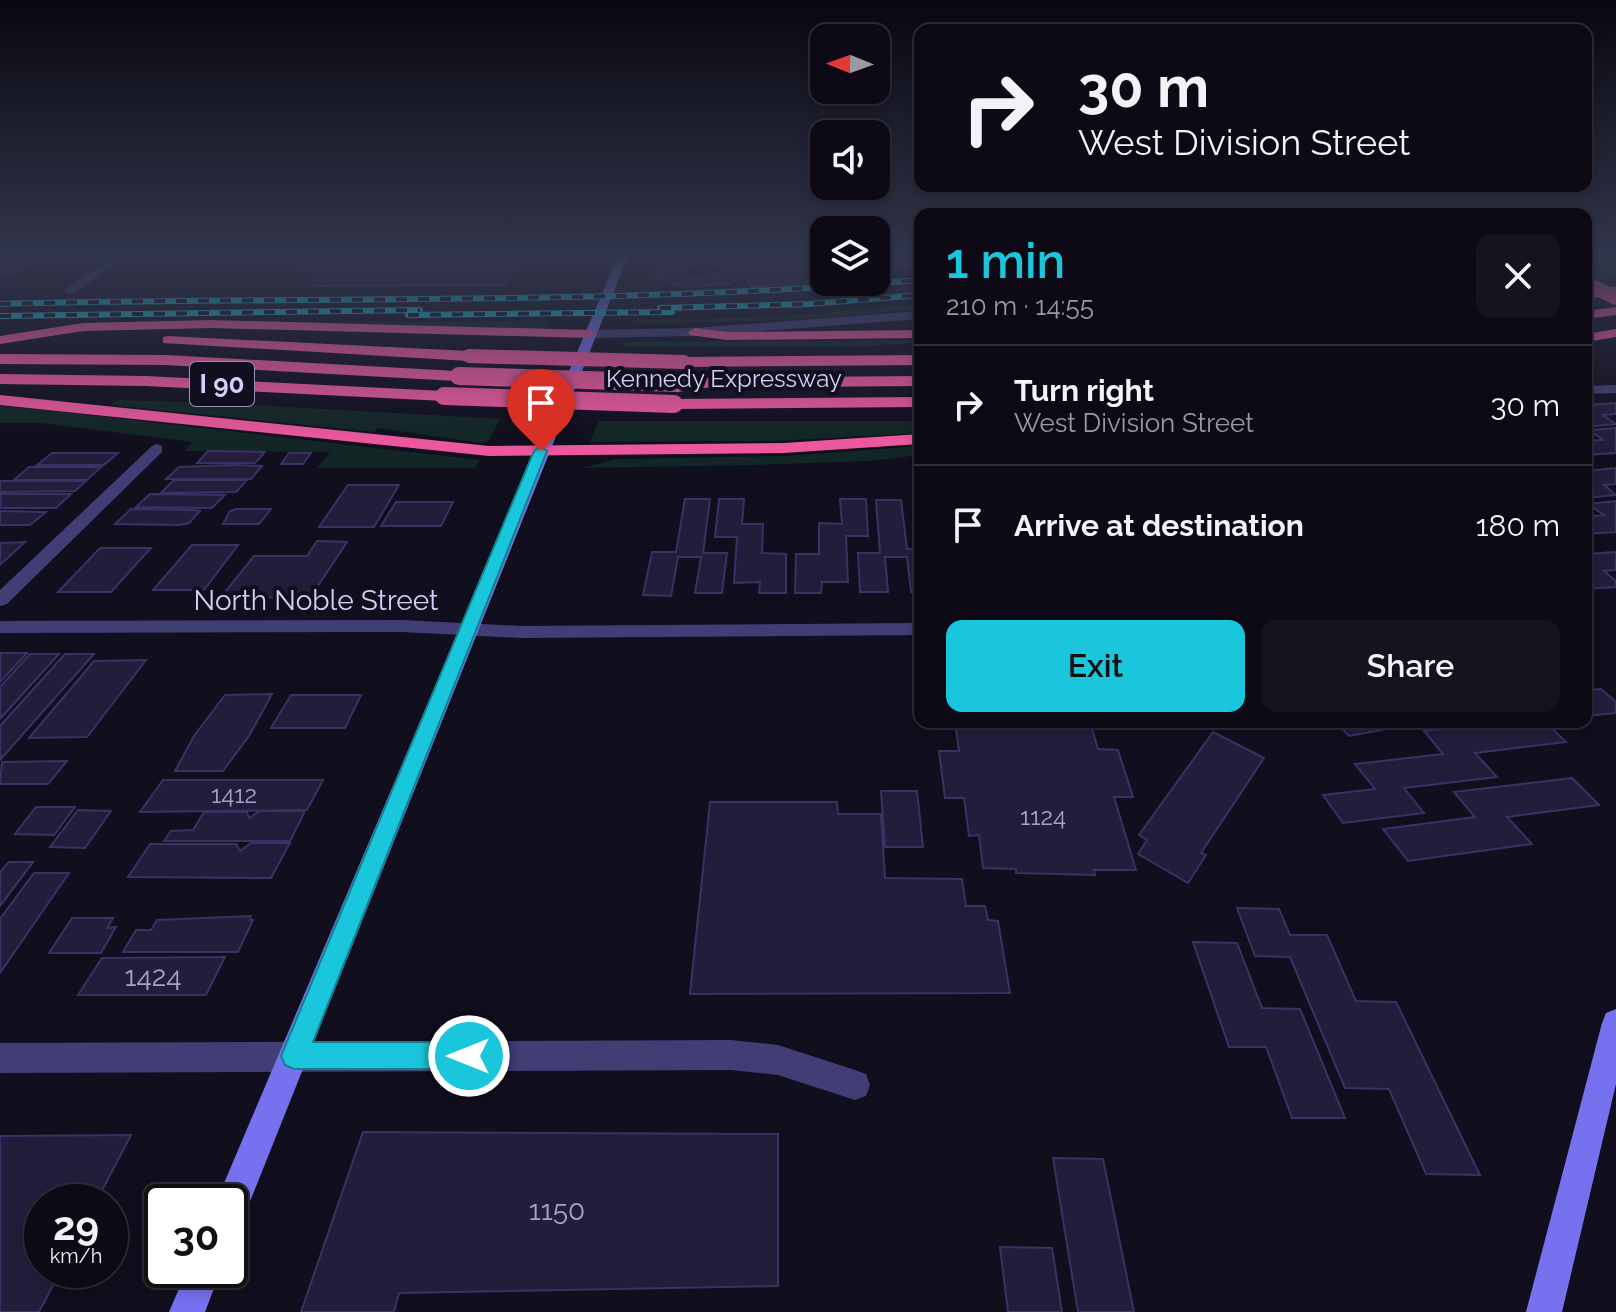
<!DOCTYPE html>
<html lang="en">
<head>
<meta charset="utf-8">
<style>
  body { margin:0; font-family:Raleway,sans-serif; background:#16131f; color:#f1f3f6; height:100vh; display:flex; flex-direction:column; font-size:30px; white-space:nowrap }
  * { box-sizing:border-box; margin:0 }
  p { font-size:26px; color:#9a9aa1 }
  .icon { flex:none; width:44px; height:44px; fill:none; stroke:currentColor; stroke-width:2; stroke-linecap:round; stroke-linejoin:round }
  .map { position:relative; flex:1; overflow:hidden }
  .side { position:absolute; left:914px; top:208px; width:678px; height:520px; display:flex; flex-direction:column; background:#0d0a16; border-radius:16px; box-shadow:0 4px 12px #0003,0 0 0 2px #2d2b35 }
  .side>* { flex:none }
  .top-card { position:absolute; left:914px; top:24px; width:678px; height:168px; border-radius:16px; box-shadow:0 4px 12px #0003,0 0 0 2px #2d2b35; background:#0d0a16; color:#f1f3f6; overflow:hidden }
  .needle { width:52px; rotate:271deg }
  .controls { position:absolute; left:810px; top:24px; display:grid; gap:16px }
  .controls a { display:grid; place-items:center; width:80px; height:80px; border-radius:16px; background:#0d0a16; box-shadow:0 4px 12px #0003,0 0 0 2px #2d2b35; font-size:40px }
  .speed { position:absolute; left:24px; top:1184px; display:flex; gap:16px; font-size:40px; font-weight:700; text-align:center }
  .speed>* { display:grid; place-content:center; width:104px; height:104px; border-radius:50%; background:#0d0a16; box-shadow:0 4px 12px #0003,0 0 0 2px #2d2b35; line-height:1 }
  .speed small { font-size:20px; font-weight:400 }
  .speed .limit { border:4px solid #111; border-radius:12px; background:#fff; color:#111 }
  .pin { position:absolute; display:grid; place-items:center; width:68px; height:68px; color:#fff; margin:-82px -34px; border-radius:50% 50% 50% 0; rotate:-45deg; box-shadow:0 0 8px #0007 }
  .pin .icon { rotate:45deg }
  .me { position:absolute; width:88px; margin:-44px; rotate:270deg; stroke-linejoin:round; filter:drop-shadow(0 0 6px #0008) }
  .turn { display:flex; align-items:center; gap:28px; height:168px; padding:0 32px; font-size:36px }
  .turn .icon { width:104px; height:104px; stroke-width:2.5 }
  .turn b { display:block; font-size:56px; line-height:68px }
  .round { display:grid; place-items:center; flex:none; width:84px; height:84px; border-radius:16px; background:#16131f }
  .headline { display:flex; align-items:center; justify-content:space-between; height:136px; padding:0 32px }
  h1 { font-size:48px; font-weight:600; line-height:60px; color:#1ac6db }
  .cta { display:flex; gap:16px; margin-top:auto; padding:16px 32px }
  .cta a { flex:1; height:92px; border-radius:16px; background:#1ac6db; color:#111; font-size:32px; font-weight:600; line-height:92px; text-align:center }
  .cta a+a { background:#16131f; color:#f1f3f6 }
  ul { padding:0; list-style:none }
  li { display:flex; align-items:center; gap:24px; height:120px; padding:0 32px; border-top:2px solid #2d2b35 }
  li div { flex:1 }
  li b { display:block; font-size:30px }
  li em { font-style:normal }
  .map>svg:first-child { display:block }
  .green { fill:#122625 }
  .building { fill:#231c3b; stroke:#3c3165; stroke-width:2; fill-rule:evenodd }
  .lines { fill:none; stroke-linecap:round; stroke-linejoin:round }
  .street { fill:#413e76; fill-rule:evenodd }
  .secondary { fill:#7671ee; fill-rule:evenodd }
  .highway { fill:#eb589d; fill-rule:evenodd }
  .rail-casing { stroke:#1ac6db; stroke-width:6 }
  .rail { stroke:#110e1d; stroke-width:4; stroke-dasharray:11; stroke-linecap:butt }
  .highway-bridge-far1 { stroke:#eb589d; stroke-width:14 }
  .highway-bridge { stroke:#eb589d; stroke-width:18 }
  .route { fill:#1ac6db; stroke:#11818e; stroke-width:2 }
  .labels { text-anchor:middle; stroke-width:8; stroke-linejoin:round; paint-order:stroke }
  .far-street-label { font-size:24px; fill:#d4cff9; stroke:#110e1d }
  .number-label { font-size:24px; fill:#a8a2ca }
  .shield { fill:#110e1d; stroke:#9a95b7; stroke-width:2 }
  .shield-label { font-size:26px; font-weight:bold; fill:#d4cff9 }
  .street-label { font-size:28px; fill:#d4cff9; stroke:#110e1d }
  .near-number-label { font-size:28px; fill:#a8a2ca }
</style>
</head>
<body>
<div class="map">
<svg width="1616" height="1312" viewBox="0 0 1616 1312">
  <rect width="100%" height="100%" fill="#110e1d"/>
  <path class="green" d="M1586,256h30v21l-21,4 -9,-5z
    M920,304v5l-129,11 -158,4 1,-4 140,-3z
    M550,321l-5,9 -218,-8z
    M920,340v3l-76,4h-221l2,-5z
    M118,400l102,3 280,16 -12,23 -8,1 -102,-15 -4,4 -264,-27z
    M0,406l37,3 443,51 -5,8h-158l13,-16 -145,-1 7,-9 -151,-19h-41z
    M598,421h322v12l-144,8 -186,1z
    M920,446v9l-51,6 -115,4 -172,3 34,-9 169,-3z"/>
  <path class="building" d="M312,256h232l-5,7h-21l-14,22 -193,1 19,-17h-33z
    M686,256h138v25l-73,6 -5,-13 -15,9 -38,4 -15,-1 -22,-9v-7l5,-5zM713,263l10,4 1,5 -22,6 -12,-1 -8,-6 10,-7z
    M876,256h44v8l-44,8z
    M38,259l-24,14h-14v-12z
    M1616,403v11l-13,1 13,9 -30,3v-22z
    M1616,428v25l-30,2v-14l17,-1 -14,-10z
    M208,451l57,1 -10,11h-58z
    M52,453h66l-14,12h-67z
    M289,453h22l-8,11h-22z
    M233,465l29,1 -11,13h-85l13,-12z
    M29,467h72l-14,13h-73z
    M1616,468v16l-12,1 12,10 -30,3v-27z
    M174,480h73l-11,12 -75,1z
    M0,481h86l-11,10 -75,1z
    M348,485h51l-25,42h-55z
    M71,494l-15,14h-56l1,-14z
    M150,494l75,1 -13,13 -76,-1z
    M685,499h25l-7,54h24l-5,40h-27l6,-36h-23l-7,39 -28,-1 9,-43h24z
    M719,499h25l-2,25h21l-1,29 24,1v39h-27l1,-11 -26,1 3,-46h-22z
    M840,499h26l2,37h-22l2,46h-26l-1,11h-26l1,-39h23v-31l23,1z
    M876,500h25l6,49h13v43h-9l-4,-35h-22l3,35h-28l-2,-39h22z
    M1616,501v31l-30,2v-17l18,-2 -16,-11z
    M396,502h57l-12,24h-60z
    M131,509l63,1 6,1 -11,12 -9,2 -65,-1z
    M236,509h35l-12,15h-36l7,-13z
    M0,511l46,1 -16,13h-30z
    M317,541l30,1 -37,56 -89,-1 33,-41h53z
    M25,542l-25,23v-22z
    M192,545h46l-34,45h-51z
    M100,548h51l-40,44h-53z
    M1616,552v18l-12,1 12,10v6l-30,2v-35z
    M0,653h27l-27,29z
    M30,654h29l-59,65v-32z
    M65,654h29l-94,106v-34z
    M146,660l-59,77 -58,1 65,-77z
    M1601,689l15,13v11l-30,3v-26z
    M272,694l-23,42 -26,35h-48l19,-35 31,-41z
    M291,695h70l-16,33h-74z
    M955,722h135l8,27 20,1 15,47h-19l22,73h-42l1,5 -79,-2v-4l-33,-1 -4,-33 -10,1 -5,-38h-19l-6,-47h20z
    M1336,722h86l-42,5 2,3 -33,6z
    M1508,722h37l21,20 -91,11 22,24 -93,11 20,25 -81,10 -20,-28 52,-6 -20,-25 88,-10 -19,-23z
    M1213,732l51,26 -63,95 5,2 -18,28 -50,-29 9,-14 -8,-5z
    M67,761l-19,23h-48l2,-22z
    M1572,778l27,27 -92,12 25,27 -124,17 -25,-32 92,-12 -21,-25z
    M163,780h160l-16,30 -167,2z
    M881,791h36l6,56h-38z
    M710,802h127l1,12h43l4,64 77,1 4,27h19l3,14 10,1 12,72 -320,1z
    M36,807h39l-21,28 -39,-1z
    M78,810l33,1 -26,37 -35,-1z
    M260,811h45l-15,30h-126l7,-10 22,-1 11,-18h43l2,6z
    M251,843h39l-19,35 -143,-1 22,-33h86l4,7z
    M9,862h24l-33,44v-34z
    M34,873h35l-69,100v-54z
    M1237,908l42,1 11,26h37l29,66 40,1 84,173 -54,-1 -37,-85 -44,-1 -55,-131 -35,-1z
    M251,916l-1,4h3l-15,32h-115l13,-22h15l6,-10z
    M72,918h41l-6,10 9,-1 -15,26h-52z
    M1193,942l44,1 25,65 38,1 45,109h-53l-26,-71h-37z
    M225,957l-19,38h-128l24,-37z
    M363,1132l415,2v152l-379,7 -5,19h-93z
    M131,1135l-35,67h-54v68h19l-22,42h-39v-176z
    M1053,1158l50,1 31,153h-56z
    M1000,1247l52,1 10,64h-54z"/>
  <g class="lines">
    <path class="street" d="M116,256h12l-55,37h-8v-4z
      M920,311v8l-225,17 -105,2 -6,-4 6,-4 105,-2z
      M1616,385v8l-30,1v-8z
      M157,444l5,2v6l-155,152 -7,2v-16l152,-144z
      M402,620l119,6 399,-3v12l-399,3 -119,-6 -402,1v-12z
      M731,1040l47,5 77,25 11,4 4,11 -4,11 -11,4 -77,-25 -47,-5 -731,3v-30z"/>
    <path class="secondary" d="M618,256h10l-381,953 -5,12 -12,5v-24h-14z
      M1616,1009v75l-54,228h-36l76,-289 4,-10z
      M187,1270h34l-16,42h-36z"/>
    <path class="highway" d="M1616,286v8l-30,5v-8z
      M1616,307v8l-30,4v-8z
      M212,320l378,10 7,4 -7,4 -378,-10 -129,3 -83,13v-8l83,-13z
      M695,328l32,4 193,-2v8l-193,2 -37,-5 -2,-3z
      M1616,329v8l-30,5v-8z
      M168,336l301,15 8,5 -8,5 -306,-18v-6z
      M0,354l166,1 291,16 8,5 -8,5 -291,-16 -166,-1z
      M920,355v10l-236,2 -8,-5 8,-5z
      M0,374l146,2 298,15 8,5 -8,5 -298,-15 -146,-2z
      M920,376v10l-241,2 -8,-5 8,-5z
      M0,395l489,51 295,-3 136,-9v10l-136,9 -295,3 -489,-51z
      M920,397v10l-246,2 -8,-5 8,-5z"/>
    <defs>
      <path id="rail" d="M0,304c307,-8 614,2 920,-24
        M660,308l149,-4 111,-9
        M408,315l264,-3
        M0,316l420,-6"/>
    </defs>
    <use href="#rail" class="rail-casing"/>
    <use href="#rail" class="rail"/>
    <path class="highway-bridge-far1" d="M1586,283l30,15
      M469,356l215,6
      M457,376l65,2"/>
    <path class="highway-bridge" d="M459,376l220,7
      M444,396l230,8"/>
  </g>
  <linearGradient id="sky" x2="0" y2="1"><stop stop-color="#090810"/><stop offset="0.58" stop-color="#32364c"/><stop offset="1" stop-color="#32364c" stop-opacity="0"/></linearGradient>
  <rect width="1616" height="440" fill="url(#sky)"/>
  <path class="route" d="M541,447l6,4 -234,591h156l10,4 3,10 -3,9 -10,4h-175l-9,-4 -4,-9 253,-605z"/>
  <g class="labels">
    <g class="far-street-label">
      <text x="724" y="387">Kennedy Expressway</text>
    </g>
    <g class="number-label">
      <text x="234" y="803">1412</text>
      <text x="1043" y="825">1124</text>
    </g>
    <rect class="shield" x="190" y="362" width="64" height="44" rx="6"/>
    <g class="shield-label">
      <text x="222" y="393">I 90</text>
    </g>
    <g class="street-label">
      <text x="316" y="610">North Noble Street</text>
    </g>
    <g class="near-number-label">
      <text x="153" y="986">1424</text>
      <text x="557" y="1220">1150</text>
    </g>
  </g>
</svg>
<div class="controls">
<a><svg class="needle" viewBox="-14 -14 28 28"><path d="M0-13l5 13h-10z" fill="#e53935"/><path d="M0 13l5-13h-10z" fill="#9a9aa1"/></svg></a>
<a><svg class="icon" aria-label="sound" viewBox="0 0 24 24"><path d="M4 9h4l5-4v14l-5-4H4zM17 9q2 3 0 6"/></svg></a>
<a><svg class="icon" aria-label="layers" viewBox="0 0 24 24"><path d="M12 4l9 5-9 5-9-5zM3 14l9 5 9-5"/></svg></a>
</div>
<div class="speed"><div>29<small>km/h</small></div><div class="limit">30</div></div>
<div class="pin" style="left:541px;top:451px;background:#d93025"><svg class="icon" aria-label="arrive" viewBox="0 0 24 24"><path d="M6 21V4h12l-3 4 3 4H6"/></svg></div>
<svg class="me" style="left:469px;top:1056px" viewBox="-20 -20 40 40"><circle r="17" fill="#1ac6db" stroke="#fff" stroke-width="3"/><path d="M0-11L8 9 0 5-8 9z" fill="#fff"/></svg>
<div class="top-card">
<div class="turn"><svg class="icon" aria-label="right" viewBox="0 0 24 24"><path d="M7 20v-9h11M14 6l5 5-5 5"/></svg><div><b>30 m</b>West Division Street</div></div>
</div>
<section class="side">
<div class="headline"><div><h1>1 min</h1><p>210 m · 14:55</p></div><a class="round"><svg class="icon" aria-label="close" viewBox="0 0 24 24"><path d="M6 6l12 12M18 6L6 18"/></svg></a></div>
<ul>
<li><svg class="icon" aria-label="right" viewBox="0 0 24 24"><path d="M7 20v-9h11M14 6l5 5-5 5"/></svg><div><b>Turn right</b><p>West Division Street</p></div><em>30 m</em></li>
<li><svg class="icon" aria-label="arrive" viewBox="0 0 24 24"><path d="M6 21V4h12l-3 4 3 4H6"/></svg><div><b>Arrive at destination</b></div><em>180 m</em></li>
</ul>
<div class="cta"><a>Exit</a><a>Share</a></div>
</section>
</div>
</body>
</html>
